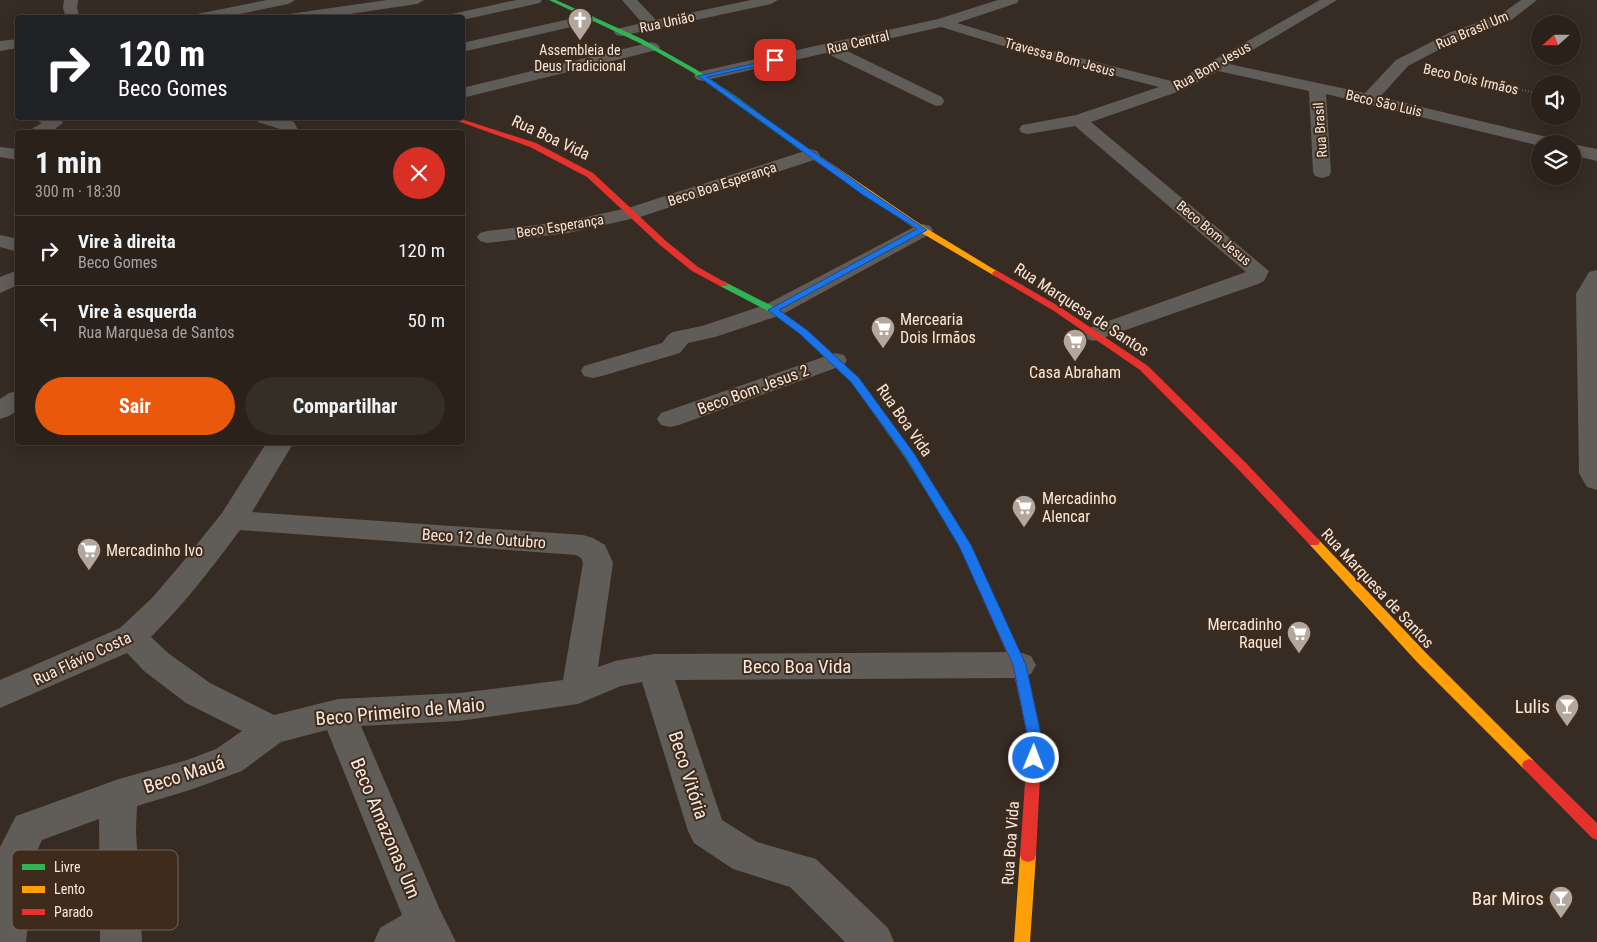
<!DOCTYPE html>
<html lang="pt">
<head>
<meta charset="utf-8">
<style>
  body { margin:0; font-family:"Roboto Condensed",sans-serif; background:#352e27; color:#f1f3f6; height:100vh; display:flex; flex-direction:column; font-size:19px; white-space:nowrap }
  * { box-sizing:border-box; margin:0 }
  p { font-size:16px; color:#a5a3a2 }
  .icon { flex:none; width:28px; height:28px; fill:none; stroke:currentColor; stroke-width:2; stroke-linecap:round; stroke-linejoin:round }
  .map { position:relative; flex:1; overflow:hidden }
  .details { position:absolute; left:15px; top:130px; width:450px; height:315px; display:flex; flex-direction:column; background:#29211a; border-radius:5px; box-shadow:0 2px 12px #0003,0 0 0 1px #453e39 }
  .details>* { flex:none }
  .banner { position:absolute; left:15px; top:15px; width:450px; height:105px; border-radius:5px; box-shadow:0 2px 12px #0003,0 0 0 1px #453e39; background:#202124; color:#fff; overflow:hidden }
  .needle { width:32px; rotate:249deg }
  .controls { position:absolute; left:1531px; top:15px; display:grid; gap:10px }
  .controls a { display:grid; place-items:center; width:50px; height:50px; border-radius:50%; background:#29211a; box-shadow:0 2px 12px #0003,0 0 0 1px #453e39; font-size:25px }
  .pin { position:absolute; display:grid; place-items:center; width:42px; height:42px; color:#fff; margin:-21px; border-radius:10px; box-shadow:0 2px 8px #0006 }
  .me { position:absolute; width:55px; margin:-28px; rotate:1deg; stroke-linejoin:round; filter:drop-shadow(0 0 4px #0008) }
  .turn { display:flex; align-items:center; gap:18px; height:105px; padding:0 20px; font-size:22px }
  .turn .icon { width:65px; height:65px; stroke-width:2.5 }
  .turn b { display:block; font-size:35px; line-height:42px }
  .round { display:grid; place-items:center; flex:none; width:52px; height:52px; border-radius:26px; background:#352e27 }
  .headline { display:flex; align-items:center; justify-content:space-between; height:85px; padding:0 20px }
  h1 { font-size:30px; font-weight:700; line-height:38px }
  .primary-button { display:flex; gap:10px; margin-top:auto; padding:10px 20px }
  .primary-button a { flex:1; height:58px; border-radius:30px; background:#ea580c; color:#fff; font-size:20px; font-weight:700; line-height:58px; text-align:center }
  .primary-button a+a { background:#352e27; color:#f1f3f6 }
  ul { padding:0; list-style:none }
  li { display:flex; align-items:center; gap:15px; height:70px; padding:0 20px; border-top:1px solid #453e39 }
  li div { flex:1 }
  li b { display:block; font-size:19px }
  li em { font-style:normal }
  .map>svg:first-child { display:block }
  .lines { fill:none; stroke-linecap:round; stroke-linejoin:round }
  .path { stroke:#69645f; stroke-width:2; stroke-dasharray:1 2; stroke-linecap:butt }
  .street { fill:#605c58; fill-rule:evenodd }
  .fast { fill:#30b455; fill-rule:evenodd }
  .slow { fill:#ff9f0a; fill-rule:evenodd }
  .jam { fill:#e5322d; fill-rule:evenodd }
  .route { fill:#1a73e8; stroke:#114b97 }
  .labels { text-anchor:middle; stroke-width:4; stroke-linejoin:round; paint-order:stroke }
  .far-street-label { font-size:14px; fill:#f6e8de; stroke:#3f2b1b }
  .far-poi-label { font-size:14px; fill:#f6e8de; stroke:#3f2b1b }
  .street-label { font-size:16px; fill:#f6e8de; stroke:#3f2b1b }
  .poi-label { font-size:16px; fill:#f6e8de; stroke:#3f2b1b; text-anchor:start }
  .near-street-label { font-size:19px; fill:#f6e8de; stroke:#3f2b1b }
  .near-poi-label { font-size:19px; fill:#f6e8de; stroke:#3f2b1b; text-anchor:end }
  .key { fill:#3f2b1b; stroke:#766456; stroke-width:1 }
  .key-label { font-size:14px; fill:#f6e8de }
</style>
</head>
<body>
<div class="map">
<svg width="1597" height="942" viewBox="0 0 1597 942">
  <rect width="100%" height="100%" fill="#372c23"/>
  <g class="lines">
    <path class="path" d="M1443,72l97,22"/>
    <path class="street" d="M64,0h14l-1,8 3,10h-14l-3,-10z
      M267,0h28l-7,4 -67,14h-31l7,-4z
      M387,0h37l-7,4 -94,14h-41l7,-4z
      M516,0h26l-2,3 -78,17v-2h-17l7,-4z
      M622,0h15l19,20 95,-20h27l-7,4 -150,32 -5,-1 -2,-3 2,-3 26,-6z
      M998,0h21l-2,3 -60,20 76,23 142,36 145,-82h17l-108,64 136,29 31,-33 55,-28 49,-17 21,-15h16l-27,21 -49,17 -53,28 -28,31 179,43 3,4h-22v2l-214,-52 5,78 -2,4 -7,2 -7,-2 -2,-4 -4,-81 -91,-20 -35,19 -92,32 178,149 -5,10 -6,3 -164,57 -8,-2 -4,-5 4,-5 160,-57 -171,-146 -47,8 -6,-1 -3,-4 3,-4 6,-1 48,-9 83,-28 -136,-35 -82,-25 -98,22 99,48 2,4 -2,4 -6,1 -110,-53 -124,28 -6,-2 -2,-3 2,-3 6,-2 236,-52z
      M588,15l5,1 2,3 -2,3 -131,30v-9z
      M18,39v9l-18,3v-10z
      M652,42l5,2 3,3 -3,3 -195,48v-10z
      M37,118h24l2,5 -12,9h-21l3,-4 9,-5 -3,-1z
      M255,118h25l14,4 5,10h-18l-1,-3 -22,-7z
      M1571,144h1l25,5v12l-25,-6z
      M0,147l18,2v11l-18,-3z
      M811,149l6,2 3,4 -3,4 -177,58 -72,16 -81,10 -7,-2 -3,-4 3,-4 7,-2 81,-10 60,-13z
      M923,224l7,2 3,4 -3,4 -149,81 -66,22 -27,6 -8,10 -78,23 -9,2 -9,-2 -3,-5 3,-5 78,-23 6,-8 5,-3 29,-6 63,-21 151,-79z
      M0,235l18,4v13l-18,-5z
      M18,270v15l-18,8v-16z
      M1597,270v220l-10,-3 -8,-14 -3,-179 13,-22z
      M835,353l9,2 3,5 -3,5 -165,60 -9,2 -9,-2 -4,-6 4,-6z
      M18,391v19l-9,6 -9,3v-20l9,-6z
      M267,442h27l-42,70 331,23 10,3 12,7 8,18 -15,104 17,-6 39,-7 365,-2 12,4 5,9 -5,9 -12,4 -344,2 47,140 35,22 59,17 72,69 6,14h-49l-55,-55 -57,-18 -39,-26 -6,-12 -46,-149 -21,4 -43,18 -119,17 -98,5 79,184 16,32h-82l6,-14 22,-13 -75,-185 -46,12 -39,29 -52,19 -53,16 -1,25 6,111h-42l-1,-123 -57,21 -7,15 -9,87h-26v-95l16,-31 103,-37 68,-19 29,-11 26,-18 -56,-28 -42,-32 -17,-18 -127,55v-28l120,-52 32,-30 29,-34 41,-51zM240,530l336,25 5,3 2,5 -20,117 -104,13 -121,6 -64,16 -64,-32 -42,-30 -17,-16c33,-33 61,-69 89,-107z"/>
    <path class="fast" d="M549,0h7l86,39 55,31 40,27 81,59 -7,2 -119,-86 -42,-24z
      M723,281l53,27 30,22 53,48 56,77 56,90 14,32 -2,3h-8l-16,-35 -55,-89 -53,-74 -51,-48 -30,-22 -50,-26 -2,-2z"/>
    <path class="slow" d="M811,154h6l109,74 74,45 -4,3 -3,-1 -73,-43 -109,-74z
      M1314,538l4,1 109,115 107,107 2,4 -2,4 -5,2 -5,-2 -107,-107 -107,-117 -2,-3 2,-3z
      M1028,848l6,2 2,5 -6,87h-16l6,-87 2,-5z"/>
    <path class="jam" d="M449,118h9l78,25 57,30 73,68 32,26 30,17 -2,2h-6l-28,-15 -32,-26 -73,-68 -57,-30z
      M996,270l64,37 88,59 98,97 72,76 2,3 -2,3h-8l-72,-76 -98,-99 -86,-59 -61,-36 -1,-2z
      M979,573l4,1 2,3 41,88 16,74 -6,116 -2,5 -6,2 -6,-2 -2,-5 8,-116 -16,-74 -39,-88 2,-3z
      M1529,759l5,2 63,62v17l-5,-2 -68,-69 -2,-4 2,-4z"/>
  </g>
  <path class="route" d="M775,59h2v3l-70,15 162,114 58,39 -148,80 28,20 52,48 54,74 58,93 55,120 16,74 -3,23 -5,2 -6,-2 -2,-4 2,-19 -15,-74 -54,-119 -54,-90 -54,-74 -51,-48 -32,-24 149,-81 -54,-34 -165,-119z"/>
  <defs>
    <symbol id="church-pin" viewBox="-11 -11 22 30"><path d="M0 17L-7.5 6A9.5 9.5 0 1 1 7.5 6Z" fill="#b3a69d" stroke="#3f2b1b"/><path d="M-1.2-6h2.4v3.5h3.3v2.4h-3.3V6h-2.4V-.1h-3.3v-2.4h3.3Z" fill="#fff"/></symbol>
    <symbol id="supermarket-pin" viewBox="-11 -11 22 30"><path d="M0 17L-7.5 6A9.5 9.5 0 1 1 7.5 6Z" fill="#b3a69d" stroke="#3f2b1b"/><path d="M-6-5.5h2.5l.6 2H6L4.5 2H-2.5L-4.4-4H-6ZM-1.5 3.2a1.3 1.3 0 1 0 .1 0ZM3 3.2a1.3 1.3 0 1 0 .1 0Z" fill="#fff"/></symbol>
    <symbol id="bar-pin" viewBox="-11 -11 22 30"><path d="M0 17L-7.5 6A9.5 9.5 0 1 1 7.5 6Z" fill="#b3a69d" stroke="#3f2b1b"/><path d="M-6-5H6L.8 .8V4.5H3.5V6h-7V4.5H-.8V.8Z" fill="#fff"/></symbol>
  </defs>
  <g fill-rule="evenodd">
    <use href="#church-pin" x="566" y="6" width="28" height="38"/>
    <use href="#supermarket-pin" x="869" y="314" width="28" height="38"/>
    <use href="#supermarket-pin" x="1061" y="327" width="28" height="38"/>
    <use href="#supermarket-pin" x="1010" y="493" width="28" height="38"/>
    <use href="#supermarket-pin" x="75" y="536" width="28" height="38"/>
    <use href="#supermarket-pin" x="1285" y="619" width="28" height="38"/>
    <use href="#bar-pin" x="1553" y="692" width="28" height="38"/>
    <use href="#bar-pin" x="1547" y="884" width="28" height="38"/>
  </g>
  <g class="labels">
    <g class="far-street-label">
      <text transform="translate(667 22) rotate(-12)" y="5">Rua União</text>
      <text transform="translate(1472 30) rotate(-23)" y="5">Rua Brasil Um</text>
      <text transform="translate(858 42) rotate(-13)" y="5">Rua Central</text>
      <text transform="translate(1060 57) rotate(15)" y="5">Travessa Bom Jesus</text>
      <text transform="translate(1212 66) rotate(-29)" y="5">Rua Bom Jesus</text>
      <text transform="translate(1471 79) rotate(13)" y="5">Beco Dois Irmãos</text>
      <text transform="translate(1384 103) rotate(13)" y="5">Beco São Luis</text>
      <text transform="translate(1320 130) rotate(-94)" y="5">Rua Brasil</text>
      <text transform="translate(722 184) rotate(-18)" y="5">Beco Boa Esperança</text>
      <text transform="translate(560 226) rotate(-9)" y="5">Beco Esperança</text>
      <text transform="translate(1214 233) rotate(40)" y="5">Beco Bom Jesus</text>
    </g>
    <g class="far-poi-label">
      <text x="580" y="55">Assembleia de<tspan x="580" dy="16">Deus Tradicional</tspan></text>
    </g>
    <g class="street-label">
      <text transform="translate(551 137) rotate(25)" y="6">Rua Boa Vida</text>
      <text transform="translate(1082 309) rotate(33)" y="6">Rua Marquesa de Santos</text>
      <text transform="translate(753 389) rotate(-20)" y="6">Beco Bom Jesus 2</text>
      <text transform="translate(905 420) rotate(55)" y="6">Rua Boa Vida</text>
      <text transform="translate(484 538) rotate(4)" y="6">Beco 12 de Outubro</text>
      <text transform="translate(1378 588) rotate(47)" y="6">Rua Marquesa de Santos</text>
      <text transform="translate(82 658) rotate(-25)" y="6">Rua Flávio Costa</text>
      <text transform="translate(1010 843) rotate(-86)" y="6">Rua Boa Vida</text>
    </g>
    <g class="poi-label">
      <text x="900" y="325">Mercearia<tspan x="900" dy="18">Dois Irmãos</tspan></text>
      <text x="1075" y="378" text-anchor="middle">Casa Abraham</text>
      <text x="1042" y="504">Mercadinho<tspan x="1042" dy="18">Alencar</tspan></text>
      <text x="106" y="556">Mercadinho Ivo</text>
      <text x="1282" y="630" text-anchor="end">Mercadinho<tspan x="1282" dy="18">Raquel</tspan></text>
    </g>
    <g class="near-street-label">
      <text x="797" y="673">Beco Boa Vida</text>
      <text transform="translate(400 711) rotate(-5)" y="7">Beco Primeiro de Maio</text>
      <text transform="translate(184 774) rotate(-18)" y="7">Beco Mauá</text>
      <text transform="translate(689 775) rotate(72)" y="7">Beco Vitória</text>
      <text transform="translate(386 828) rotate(67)" y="7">Beco Amazonas Um</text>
    </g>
    <g class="near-poi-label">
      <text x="1550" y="713">Lulis</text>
      <text x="1544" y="905">Bar Miros</text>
    </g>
  </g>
  <rect x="12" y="850" width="166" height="80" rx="8" class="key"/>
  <rect x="22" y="864" width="23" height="6" fill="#30b455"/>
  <rect x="22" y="886" width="23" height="7" fill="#ff9f0a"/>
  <rect x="22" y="909" width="23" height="6" fill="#e5322d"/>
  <g class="key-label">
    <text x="54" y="872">Livre</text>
    <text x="54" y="894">Lento</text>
    <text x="54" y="917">Parado</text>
  </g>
</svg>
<div class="controls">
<a><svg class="needle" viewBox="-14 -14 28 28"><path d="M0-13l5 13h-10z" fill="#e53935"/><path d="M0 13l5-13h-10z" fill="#a5a3a2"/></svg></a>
<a><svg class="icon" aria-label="sound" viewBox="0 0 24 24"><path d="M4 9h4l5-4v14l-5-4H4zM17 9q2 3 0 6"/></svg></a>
<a><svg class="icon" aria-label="layers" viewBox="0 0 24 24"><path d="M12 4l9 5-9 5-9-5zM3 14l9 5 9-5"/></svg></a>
</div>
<div class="pin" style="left:775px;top:60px;background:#d93025"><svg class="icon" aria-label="arrive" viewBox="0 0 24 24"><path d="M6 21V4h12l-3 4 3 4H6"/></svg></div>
<svg class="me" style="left:1034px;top:758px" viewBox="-20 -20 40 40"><circle r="17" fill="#1a73e8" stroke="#fff" stroke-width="3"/><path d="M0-11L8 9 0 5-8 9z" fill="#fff"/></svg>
<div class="banner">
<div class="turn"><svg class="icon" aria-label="right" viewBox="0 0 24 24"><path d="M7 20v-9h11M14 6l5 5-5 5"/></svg><div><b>120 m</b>Beco Gomes</div></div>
</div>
<section class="details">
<div class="headline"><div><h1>1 min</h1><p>300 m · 18:30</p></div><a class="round" style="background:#d93025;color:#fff"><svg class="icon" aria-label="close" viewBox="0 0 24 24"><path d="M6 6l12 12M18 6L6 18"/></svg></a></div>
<ul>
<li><svg class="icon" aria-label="right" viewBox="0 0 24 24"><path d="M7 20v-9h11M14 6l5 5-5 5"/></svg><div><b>Vire à direita</b><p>Beco Gomes</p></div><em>120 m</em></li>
<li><svg class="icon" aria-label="left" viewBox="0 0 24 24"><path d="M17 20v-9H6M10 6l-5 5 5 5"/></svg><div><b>Vire à esquerda</b><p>Rua Marquesa de Santos</p></div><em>50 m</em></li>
</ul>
<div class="primary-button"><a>Sair</a><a>Compartilhar</a></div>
</section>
</div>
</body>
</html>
